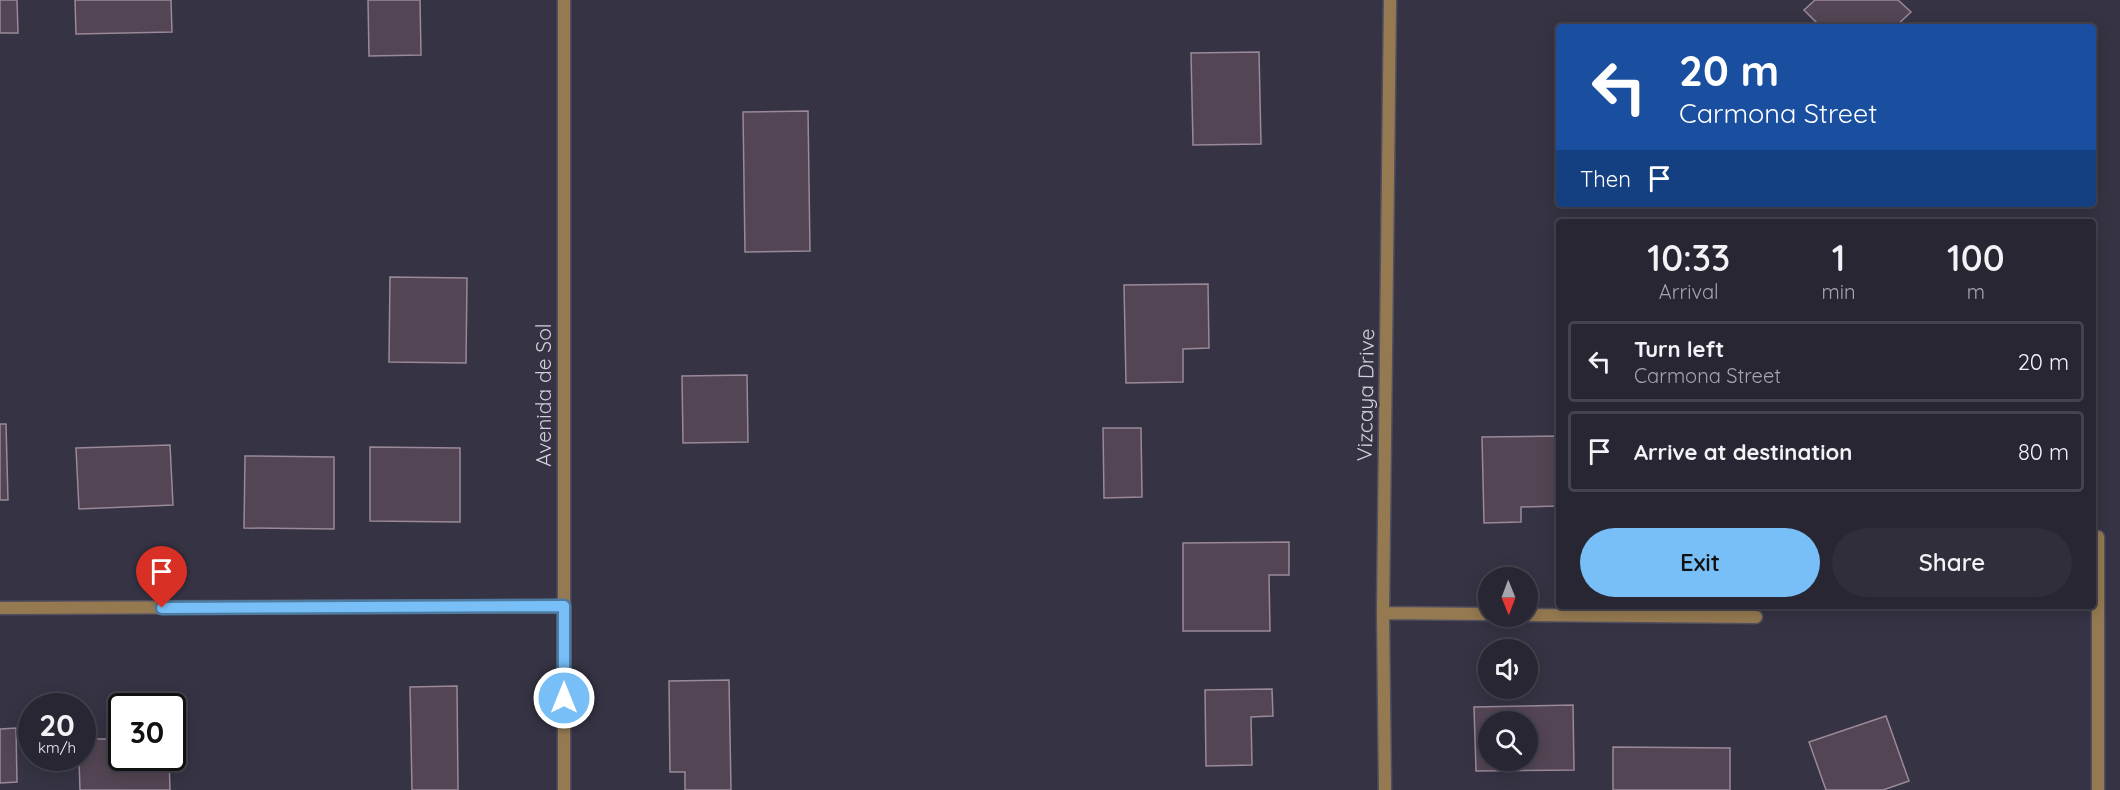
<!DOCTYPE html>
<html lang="en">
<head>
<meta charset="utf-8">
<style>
  body { margin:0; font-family:Quicksand,sans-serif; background:#302e3b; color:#f1f3f6; height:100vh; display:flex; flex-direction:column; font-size:22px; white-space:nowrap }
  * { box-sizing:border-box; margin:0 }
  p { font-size:20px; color:#a5a5ac }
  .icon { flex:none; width:33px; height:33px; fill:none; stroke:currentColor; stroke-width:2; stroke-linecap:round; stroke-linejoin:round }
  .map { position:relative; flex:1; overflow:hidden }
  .panel { position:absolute; left:1556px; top:219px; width:540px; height:390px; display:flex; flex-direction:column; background:#282633; border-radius:6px; box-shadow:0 3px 15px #0003,0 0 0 2px #44434e }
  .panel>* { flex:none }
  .guide { position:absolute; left:1556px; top:24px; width:540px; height:183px; border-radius:6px; box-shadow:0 3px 15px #0003,0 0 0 2px #44434e; background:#1a4fa0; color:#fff; overflow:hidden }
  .needle { width:39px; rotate:179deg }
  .controls { position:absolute; left:1478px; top:567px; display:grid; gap:12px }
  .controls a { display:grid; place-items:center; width:60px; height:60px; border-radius:50%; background:#282633; box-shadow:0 3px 15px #0003,0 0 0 2px #44434e; font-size:30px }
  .speed { position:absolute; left:18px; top:693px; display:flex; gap:12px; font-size:30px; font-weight:700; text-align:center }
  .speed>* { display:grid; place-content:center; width:78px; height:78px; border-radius:50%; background:#282633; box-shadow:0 3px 15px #0003,0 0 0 2px #44434e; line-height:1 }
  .speed small { font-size:15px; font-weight:400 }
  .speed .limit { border:3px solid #111; border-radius:9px; background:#fff; color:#111 }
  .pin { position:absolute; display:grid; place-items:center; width:51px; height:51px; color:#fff; margin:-62px -26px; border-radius:50% 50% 50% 0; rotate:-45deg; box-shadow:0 0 6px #0007 }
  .pin .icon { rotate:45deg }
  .me { position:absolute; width:66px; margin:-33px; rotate:0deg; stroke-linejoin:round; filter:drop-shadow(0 0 4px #0008) }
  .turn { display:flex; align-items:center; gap:21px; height:126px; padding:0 24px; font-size:27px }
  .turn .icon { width:78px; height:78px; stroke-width:2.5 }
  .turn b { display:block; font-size:42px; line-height:51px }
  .then { display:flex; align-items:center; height:57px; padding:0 24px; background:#0003; gap:12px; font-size:22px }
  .eta { display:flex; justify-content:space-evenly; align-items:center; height:102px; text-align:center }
  .eta b { font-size:36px; font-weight:600; line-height:42px }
  .cta { display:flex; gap:12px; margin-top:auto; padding:12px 24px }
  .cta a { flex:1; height:69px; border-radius:36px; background:#78bff7; color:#111; font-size:24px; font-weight:600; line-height:69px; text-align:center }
  .cta a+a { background:#302e3b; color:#f1f3f6 }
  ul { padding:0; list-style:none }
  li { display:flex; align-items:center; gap:18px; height:81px; margin:0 12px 9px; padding:0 12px; border:3px solid #44434e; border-radius:6px }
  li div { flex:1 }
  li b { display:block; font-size:22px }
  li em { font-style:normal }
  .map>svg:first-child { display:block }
  .building { fill:#534553; stroke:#998999; stroke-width:1.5; fill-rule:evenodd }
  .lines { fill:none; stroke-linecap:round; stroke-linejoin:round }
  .street-casing { stroke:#524f5f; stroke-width:15 }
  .street { stroke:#957a51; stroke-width:12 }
  .route-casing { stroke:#4e7ca1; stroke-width:15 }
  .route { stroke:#78bff7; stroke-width:10 }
  .labels { text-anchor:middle; stroke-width:5; stroke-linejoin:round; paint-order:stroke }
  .street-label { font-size:21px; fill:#d2d0db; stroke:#363344 }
</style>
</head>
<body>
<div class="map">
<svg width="2120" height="790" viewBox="0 0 2120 790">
  <rect width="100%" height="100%" fill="#363344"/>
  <path class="building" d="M0,0h17l1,33h-18z
    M75,0h96l1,32 -96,2z
    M368,0h52l1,55 -52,1z
    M1815,0h83l13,12 -16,15h-19l-4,-4 -4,4h-47l-17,-17z
    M1259,52l2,92 -68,1 -2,-92z
    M808,111l2,140 -65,1 -2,-140z
    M390,277l77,1 -1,85 -77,-1z
    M1208,284l1,64 -26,1v33l-57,1 -2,-98z
    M747,375l1,67 -65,1 -1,-67z
    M0,424h6l2,76h-8z
    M1103,428h38l1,69 -38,1z
    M1558,436v70l-37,1v15l-37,1 -2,-86z
    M170,445l3,60 -94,4 -3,-61z
    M370,447l90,1v74l-90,-1z
    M245,456l89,1v72l-90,-1z
    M1289,542v33h-20l1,56h-87v-88z
    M729,680l2,110h-46v-18h-15l-1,-91z
    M457,686l1,104h-46l-2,-103z
    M1272,689l1,27 -22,1 1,48 -46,1 -1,-76z
    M1573,705l1,65 -98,1 -2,-64zM1488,722h39v38h-39z
    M1886,716l23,65 -26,9h-57l-17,-48z
    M16,728l1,54 -17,1v-54z
    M82,739h40v19h47l1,32h-90l-1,-32h3z
    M1613,747l117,1v42h-117z"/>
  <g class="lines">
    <defs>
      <path id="street" d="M0,608l564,-2
        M1383,613l105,1
        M1527,615l229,2
        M564,790v-790
        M1385,790l-2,-177 7,-613
        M2098,790v-253"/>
    </defs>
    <use href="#street" class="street-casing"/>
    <use href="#street" class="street"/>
  </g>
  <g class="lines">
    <defs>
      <path id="route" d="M162,608l402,-2v92"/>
    </defs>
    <use href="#route" class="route-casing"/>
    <use href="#route" class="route"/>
  </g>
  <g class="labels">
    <g class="street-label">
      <text transform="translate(544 395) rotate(-90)" y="7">Avenida de Sol</text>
      <text transform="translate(1366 395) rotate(-89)" y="7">Vizcaya Drive</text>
    </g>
  </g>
</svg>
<div class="controls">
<a><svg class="needle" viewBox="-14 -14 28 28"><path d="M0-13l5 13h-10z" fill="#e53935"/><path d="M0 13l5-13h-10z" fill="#a5a5ac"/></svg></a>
<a><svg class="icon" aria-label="sound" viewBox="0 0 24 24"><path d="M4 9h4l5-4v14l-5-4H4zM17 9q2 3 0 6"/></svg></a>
<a><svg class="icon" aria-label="search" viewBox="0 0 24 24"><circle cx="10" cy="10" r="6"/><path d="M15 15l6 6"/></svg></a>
</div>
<div class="speed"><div>20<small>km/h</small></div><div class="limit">30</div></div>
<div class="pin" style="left:162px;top:608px;background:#d93025"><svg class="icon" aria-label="arrive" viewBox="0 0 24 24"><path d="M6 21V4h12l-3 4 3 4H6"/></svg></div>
<svg class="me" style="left:564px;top:698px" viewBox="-20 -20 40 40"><circle r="17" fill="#78bff7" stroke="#fff" stroke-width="3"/><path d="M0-11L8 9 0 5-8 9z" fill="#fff"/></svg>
<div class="guide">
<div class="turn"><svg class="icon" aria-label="left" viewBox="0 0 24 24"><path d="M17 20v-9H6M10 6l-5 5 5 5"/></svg><div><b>20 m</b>Carmona Street</div></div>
<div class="then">Then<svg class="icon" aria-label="arrive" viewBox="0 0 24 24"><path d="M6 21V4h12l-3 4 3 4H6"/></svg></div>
</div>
<section class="panel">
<div class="eta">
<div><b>10:33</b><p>Arrival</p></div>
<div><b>1</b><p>min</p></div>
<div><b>100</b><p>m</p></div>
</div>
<ul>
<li><svg class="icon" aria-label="left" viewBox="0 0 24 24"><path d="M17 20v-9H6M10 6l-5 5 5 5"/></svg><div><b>Turn left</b><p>Carmona Street</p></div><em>20 m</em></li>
<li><svg class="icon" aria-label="arrive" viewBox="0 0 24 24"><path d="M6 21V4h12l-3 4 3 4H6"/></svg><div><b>Arrive at destination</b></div><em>80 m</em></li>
</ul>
<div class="cta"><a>Exit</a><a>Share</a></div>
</section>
</div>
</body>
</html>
